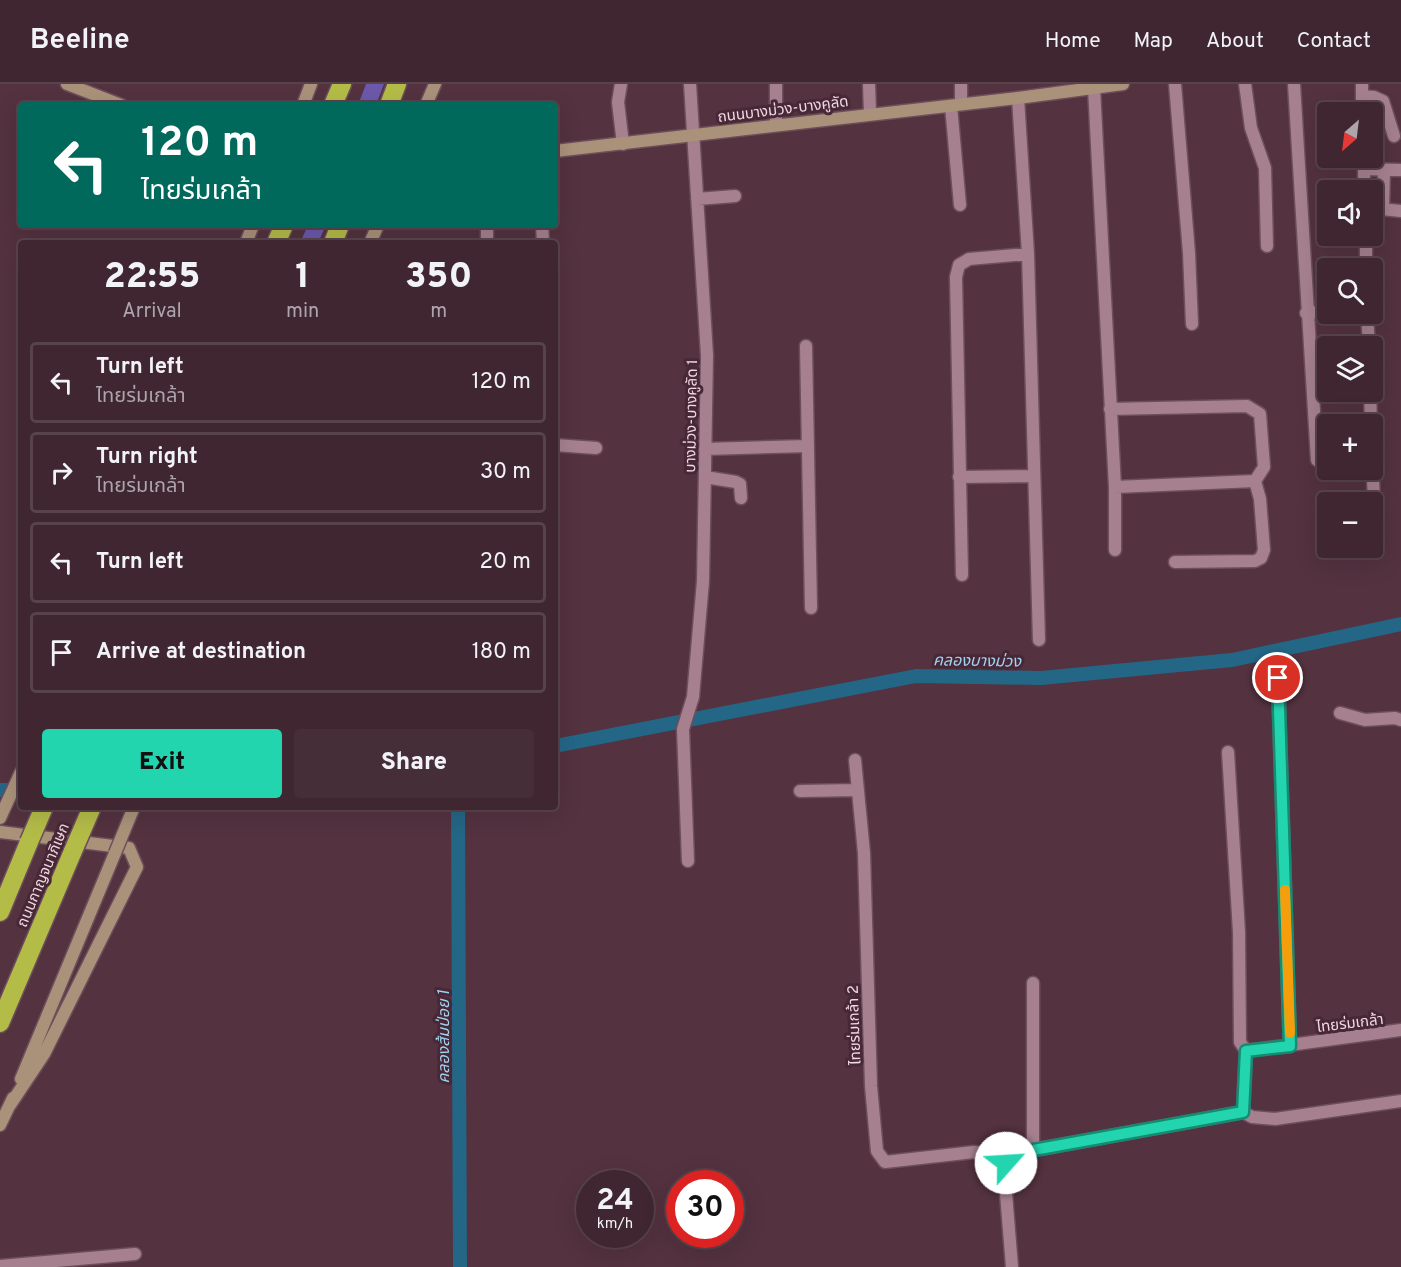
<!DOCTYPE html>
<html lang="en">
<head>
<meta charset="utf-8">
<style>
  body { margin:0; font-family:Overpass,"Noto Sans Thai",sans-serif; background:#462e38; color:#f1f3f6; height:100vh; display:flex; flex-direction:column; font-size:22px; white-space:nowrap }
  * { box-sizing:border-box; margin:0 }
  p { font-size:20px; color:#ada5ab }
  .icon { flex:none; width:33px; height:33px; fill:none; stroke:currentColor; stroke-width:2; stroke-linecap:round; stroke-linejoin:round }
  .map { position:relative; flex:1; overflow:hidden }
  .sheet { position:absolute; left:18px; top:156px; width:540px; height:570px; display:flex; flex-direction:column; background:#3f2630; border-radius:6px; box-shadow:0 6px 24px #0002,0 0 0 2px #58434c }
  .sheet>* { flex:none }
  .hud { position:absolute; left:18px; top:18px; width:540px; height:126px; border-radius:6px; box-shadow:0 6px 24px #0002,0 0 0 2px #58434c; background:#00695c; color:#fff; overflow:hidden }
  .needle { width:39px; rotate:208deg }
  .tools { position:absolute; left:1317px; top:18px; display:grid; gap:12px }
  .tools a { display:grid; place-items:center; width:66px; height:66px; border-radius:6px; background:#3f2630; box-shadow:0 6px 24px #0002,0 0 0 2px #58434c; font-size:30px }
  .speed { position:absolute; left:576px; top:1086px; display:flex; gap:12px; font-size:30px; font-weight:700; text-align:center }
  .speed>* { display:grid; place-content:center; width:78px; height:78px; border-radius:50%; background:#3f2630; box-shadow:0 6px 24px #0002,0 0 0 2px #58434c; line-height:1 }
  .speed small { font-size:15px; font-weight:400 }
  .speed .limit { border:9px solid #d22; background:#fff; color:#111 }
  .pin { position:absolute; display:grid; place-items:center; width:51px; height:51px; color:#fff; margin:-26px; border:3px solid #fff; border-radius:50%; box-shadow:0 2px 6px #0007 }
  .me { position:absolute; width:66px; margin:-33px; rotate:64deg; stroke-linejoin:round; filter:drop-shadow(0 0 4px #0008) }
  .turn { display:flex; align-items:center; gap:21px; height:126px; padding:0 24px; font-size:27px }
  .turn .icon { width:78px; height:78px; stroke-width:2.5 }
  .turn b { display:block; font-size:42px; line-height:51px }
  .eta { display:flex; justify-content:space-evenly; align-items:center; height:102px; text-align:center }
  .eta b { font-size:36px; font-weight:800; line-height:42px }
  .action { display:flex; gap:12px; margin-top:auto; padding:12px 24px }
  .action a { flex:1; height:69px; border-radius:6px; background:#23d5af; color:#111; font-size:24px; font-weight:800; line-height:69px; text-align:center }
  .action a+a { background:#462e38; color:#f1f3f6 }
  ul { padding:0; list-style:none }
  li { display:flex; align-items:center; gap:18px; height:81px; margin:0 12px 9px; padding:0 12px; border:3px solid #58434c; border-radius:6px }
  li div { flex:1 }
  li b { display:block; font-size:22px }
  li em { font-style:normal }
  header { display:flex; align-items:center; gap:36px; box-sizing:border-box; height:84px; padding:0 30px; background:#3f2630; border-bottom:2px solid #58434c }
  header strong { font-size:28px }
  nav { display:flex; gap:33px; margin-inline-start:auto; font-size:21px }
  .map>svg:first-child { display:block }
  .green { fill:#6d59ab }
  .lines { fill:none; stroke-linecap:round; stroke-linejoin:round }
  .canal { stroke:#246686; stroke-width:14 }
  .street-casing { stroke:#6c4f5b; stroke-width:15 }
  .secondary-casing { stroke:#6c4f5b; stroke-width:15 }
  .highway-casing { stroke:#6c4f5b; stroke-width:21 }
  .street { stroke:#a6808f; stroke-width:12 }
  .secondary { stroke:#aa927a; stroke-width:12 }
  .highway { stroke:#b4bc48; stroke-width:18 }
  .secondary-bridge-casing { stroke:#6c4f5b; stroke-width:15; stroke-linecap:butt }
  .highway-bridge-casing { stroke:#6c4f5b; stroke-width:21; stroke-linecap:butt }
  .secondary-bridge { stroke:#aa927a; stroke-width:12 }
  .highway-bridge { stroke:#b4bc48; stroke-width:18 }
  .route-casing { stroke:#178a72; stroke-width:15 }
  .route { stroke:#23d5af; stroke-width:10 }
  .slow { stroke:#f59e0b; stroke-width:10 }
  .labels { text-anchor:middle; stroke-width:6; stroke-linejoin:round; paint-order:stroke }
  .street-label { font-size:15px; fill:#f0dae2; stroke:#482836 }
  .water-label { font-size:16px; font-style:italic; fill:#9fd3f0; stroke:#482836 }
</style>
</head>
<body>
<header>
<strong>Beeline</strong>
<nav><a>Home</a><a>Map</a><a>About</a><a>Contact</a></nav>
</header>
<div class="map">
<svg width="1401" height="1183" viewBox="0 0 1401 1183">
  <rect width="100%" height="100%" fill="#543240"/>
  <path class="green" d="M366,0h18l-8,21h-18z
    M308,141h18l-8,18h-18z"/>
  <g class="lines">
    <path class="canal" d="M555,662l361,-70 125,2 191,-18 169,-36
      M0,706h21
      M458,723l2,460"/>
    <defs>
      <path id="street" d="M621,0l-3,18 5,42
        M776,0v41
        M869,0l1,29
        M961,0v20
        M1175,0l14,169 3,71
        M1245,0l6,44 14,40 2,78
        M1294,0l23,376
        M1362,0v28
        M1094,4l21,399v63
        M1362,12l12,1 9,4 11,35
        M1018,14l10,156 11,386
        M951,22l9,99
        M1364,74v32
        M1364,85l37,1
        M697,115l38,-3
        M1372,124l29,3
        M1383,125l1,-39
        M487,141v18
        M542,141l1,18
        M1366,152v32
        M1306,229l22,-1
        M1367,230l2,32
        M806,262l5,262
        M1370,308l1,32
        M1110,325l137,-3 13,8 4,53 -9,14
        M555,361l41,3
        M705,365l103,-3
        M1372,371l3,73
        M705,393l31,5 4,2 1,14
        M959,393l75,-1
        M1115,403l140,-6 5,18 4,51 -3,8 -6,3 -80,1
        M962,491l-6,-298 3,-12 10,-6 59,-5
        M1278,593l12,369
        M1340,629l25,7 30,-2 6,2
        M1228,668l11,180 1,110 6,9
        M855,676l9,93 7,233 6,65 8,11 89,-10 16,1 16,10
        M800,707l58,-1
        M688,777l-5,-132 10,-32 10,-116 4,-226 -17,-271
        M1243,1028l9,5 23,2 126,-18
        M1033,1066v-167
        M0,1182l135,-12
        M1012,1183l-8,-98 3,-10 10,-6 226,-41 3,-61 155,-21"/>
      <path id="secondary" d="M67,0l54,21
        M303,21l8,-21
        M426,21l9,-21
        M555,67l463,-53 105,-14
        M246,159l7,-18
        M370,159l8,-18
        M0,734l21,-46
        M0,748l129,16 8,19 -93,187 -34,51
        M21,995l94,-226
        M0,1041l13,-27"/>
      <path id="highway" d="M333,21l9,-21
        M389,21l8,-21
        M276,159l8,-18
        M333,159l7,-18
        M0,828l29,-70
        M0,939l73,-172"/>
    </defs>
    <use href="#street" class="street-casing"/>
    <use href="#secondary" class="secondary-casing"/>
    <use href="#highway" class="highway-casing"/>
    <use href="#street" class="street"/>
    <use href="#secondary" class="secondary"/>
    <use href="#highway" class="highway"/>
    <defs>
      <path id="secondary-bridge" d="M115,769l19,-46"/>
      <path id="highway-bridge" d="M29,758l15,-35
        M73,767l19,-44"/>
    </defs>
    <use href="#secondary-bridge" class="secondary-bridge-casing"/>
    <use href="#highway-bridge" class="highway-bridge-casing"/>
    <use href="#secondary-bridge" class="secondary-bridge"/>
    <use href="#highway-bridge" class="highway-bridge"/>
  </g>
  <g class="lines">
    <defs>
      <path id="route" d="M1006,1079l11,-10 226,-41 3,-61 44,-5 -12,-368"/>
    </defs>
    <use href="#route" class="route-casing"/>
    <use href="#route" class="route"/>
    <path class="slow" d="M1285,806l5,143"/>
  </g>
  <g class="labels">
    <g class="street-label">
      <text transform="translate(783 25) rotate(-7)" y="5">ถนนบางม่วง-บางคูลัด</text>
      <text transform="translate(691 332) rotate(-89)" y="5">บางม่วง-บางคูลัด 1</text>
      <text transform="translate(43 791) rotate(-67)" y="5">ถนนกาญจนาภิเษก</text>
      <text transform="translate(1350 939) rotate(-7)" y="5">ไทยร่มเกล้า</text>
      <text transform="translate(854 941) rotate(-92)" y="5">ไทยร่มเกล้า 2</text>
    </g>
    <g class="water-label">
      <text transform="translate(977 576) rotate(1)" y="6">คลองบางม่วง</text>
      <text transform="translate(443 953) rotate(-90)" y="6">คลองส้มป่อย 1</text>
    </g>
  </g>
</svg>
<div class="tools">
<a><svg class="needle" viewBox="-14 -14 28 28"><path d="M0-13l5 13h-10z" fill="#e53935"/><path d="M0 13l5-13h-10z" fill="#ada5ab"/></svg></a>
<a><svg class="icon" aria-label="sound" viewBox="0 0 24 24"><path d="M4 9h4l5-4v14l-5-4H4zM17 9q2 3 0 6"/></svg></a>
<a><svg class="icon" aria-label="search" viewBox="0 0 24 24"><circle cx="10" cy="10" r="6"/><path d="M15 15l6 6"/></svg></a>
<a><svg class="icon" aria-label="layers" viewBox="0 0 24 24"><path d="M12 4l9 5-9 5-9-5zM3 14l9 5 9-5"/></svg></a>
<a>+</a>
<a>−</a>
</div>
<div class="speed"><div>24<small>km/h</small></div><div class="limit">30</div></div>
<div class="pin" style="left:1278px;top:594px;background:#d93025"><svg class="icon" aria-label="arrive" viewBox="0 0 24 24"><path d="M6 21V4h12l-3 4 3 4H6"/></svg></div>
<svg class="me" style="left:1006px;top:1079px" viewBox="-20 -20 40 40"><circle r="19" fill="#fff"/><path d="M0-13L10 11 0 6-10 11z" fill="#23d5af"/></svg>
<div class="hud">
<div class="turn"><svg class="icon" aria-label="left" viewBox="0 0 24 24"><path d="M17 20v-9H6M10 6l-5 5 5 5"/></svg><div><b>120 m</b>ไทยร่มเกล้า</div></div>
</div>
<section class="sheet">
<div class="eta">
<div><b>22:55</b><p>Arrival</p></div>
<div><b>1</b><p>min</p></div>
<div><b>350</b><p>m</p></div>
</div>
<ul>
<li><svg class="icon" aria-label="left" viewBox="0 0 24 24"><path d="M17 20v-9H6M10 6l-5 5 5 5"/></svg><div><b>Turn left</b><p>ไทยร่มเกล้า</p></div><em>120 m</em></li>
<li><svg class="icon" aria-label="right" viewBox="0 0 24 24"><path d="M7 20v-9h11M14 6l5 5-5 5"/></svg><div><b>Turn right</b><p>ไทยร่มเกล้า</p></div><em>30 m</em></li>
<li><svg class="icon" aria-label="left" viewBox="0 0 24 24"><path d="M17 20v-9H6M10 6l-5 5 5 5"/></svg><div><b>Turn left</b></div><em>20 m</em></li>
<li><svg class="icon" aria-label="arrive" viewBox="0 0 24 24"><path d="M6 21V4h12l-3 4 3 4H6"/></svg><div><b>Arrive at destination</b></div><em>180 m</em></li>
</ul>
<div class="action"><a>Exit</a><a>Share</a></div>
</section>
</div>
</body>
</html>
